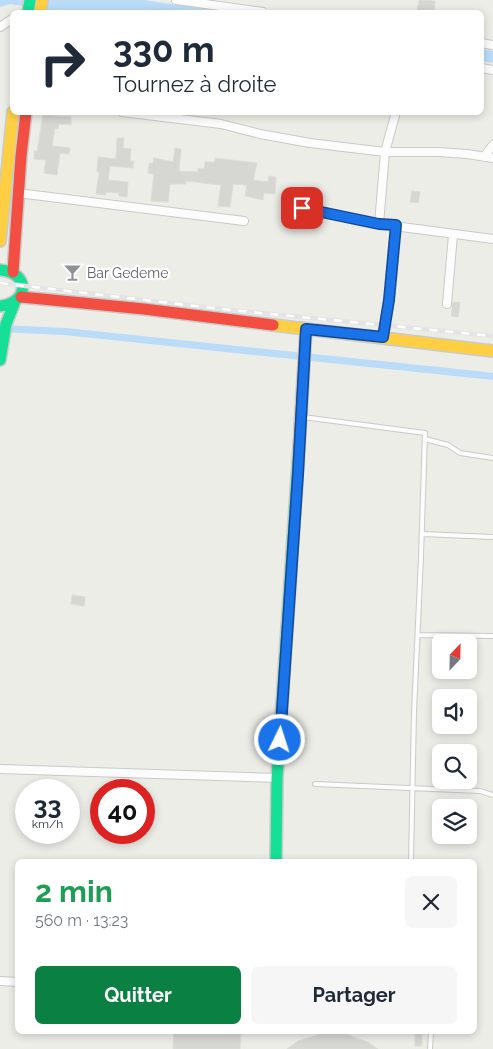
<!DOCTYPE html>
<html lang="fr">
<head>
<meta charset="utf-8">
<style>
  body { margin:0; font-family:Raleway,sans-serif; background:#f6f6f7; color:#1f2937; height:100vh; display:flex; flex-direction:column; font-size:19px; white-space:nowrap }
  * { box-sizing:border-box; margin:0 }
  p { font-size:16px; color:#747a83 }
  .icon { flex:none; width:28px; height:28px; fill:none; stroke:currentColor; stroke-width:2; stroke-linecap:round; stroke-linejoin:round }
  .map { position:relative; flex:1; overflow:hidden }
  .drawer { position:absolute; left:15px; top:859px; width:462px; height:175px; display:flex; flex-direction:column; background:#fff; border-radius:8px; box-shadow:0 2px 8px #0003 }
  .drawer>* { flex:none }
  .top-card { position:absolute; left:10px; top:10px; width:474px; height:105px; border-radius:8px; box-shadow:0 2px 8px #0003; background:#fff; color:#1f2937; overflow:hidden }
  .needle { width:32px; rotate:22deg }
  .fabs { position:absolute; left:432px; top:634px; display:grid; gap:10px }
  .fabs a { display:grid; place-items:center; width:45px; height:45px; border-radius:8px; background:#fff; box-shadow:0 2px 8px #0003; font-size:25px }
  .speed { position:absolute; left:15px; top:779px; display:flex; gap:10px; font-size:25px; font-weight:700; text-align:center }
  .speed>* { display:grid; place-content:center; width:65px; height:65px; border-radius:50%; background:#fff; box-shadow:0 2px 8px #0003; line-height:1 }
  .speed small { font-size:12px; font-weight:400 }
  .speed .limit { border:8px solid #d22; background:#fff; color:#111 }
  .pin { position:absolute; display:grid; place-items:center; width:42px; height:42px; color:#fff; margin:-21px; border-radius:10px; box-shadow:0 2px 8px #0006 }
  .me { position:absolute; width:55px; margin:-28px; rotate:4deg; stroke-linejoin:round; filter:drop-shadow(0 0 4px #0008) }
  .turn { display:flex; align-items:center; gap:18px; height:105px; padding:0 20px; font-size:22px }
  .turn .icon { width:65px; height:65px; stroke-width:2.5 }
  .turn b { display:block; font-size:35px; line-height:42px }
  .round { display:grid; place-items:center; flex:none; width:52px; height:52px; border-radius:8px; background:#f6f6f7 }
  .head { display:flex; align-items:center; justify-content:space-between; height:85px; padding:0 20px }
  h1 { font-size:30px; font-weight:700; line-height:38px; color:#1e9e55 }
  .button { display:flex; gap:10px; margin-top:auto; padding:10px 20px }
  .button a { flex:1; height:58px; border-radius:8px; background:#0b8043; color:#fff; font-size:20px; font-weight:700; line-height:58px; text-align:center }
  .button a+a { background:#f6f6f7; color:#1f2937 }
  .map>svg:first-child { display:block }
  .water { fill:#bbdcf8 }
  .building { fill:#d6d6d3; stroke:#dddcd6 }
  .lines { fill:none; stroke-linecap:round; stroke-linejoin:round }
  .lane-casing { stroke:#c9cac9; stroke-width:6 }
  .street-casing { stroke:#c9cac9; stroke-width:10 }
  .fast-casing { stroke:#c9cbca; stroke-width:14 }
  .slow-casing { stroke:#c9cbca; stroke-width:14 }
  .jam-casing { stroke:#c9cbca; stroke-width:14 }
  .lane { stroke:#fcfcfc; stroke-width:4 }
  .street { stroke:#fcfcfc; stroke-width:8 }
  .fast { stroke:#16e098; stroke-width:11 }
  .slow { stroke:#ffcf43; stroke-width:11 }
  .jam { stroke:#f24e42; stroke-width:11 }
  .rail-casing { stroke:#e4e4e4; stroke-width:4.5 }
  .rail { stroke:#fff; stroke-width:2.5; stroke-dasharray:8; stroke-linecap:butt }
  .route-casing { stroke:#114b97; stroke-width:12 }
  .route { stroke:#1a73e8; stroke-width:9 }
  .labels { text-anchor:middle; stroke-width:4.5; stroke-linejoin:round; paint-order:stroke }
  .poi-label { font-size:14px; fill:#5c6167; stroke:#fff; text-anchor:start }
</style>
</head>
<body>
<div class="map">
<svg width="493" height="1049" viewBox="0 0 493 1049">
  <rect width="100%" height="100%" fill="#edede8"/>
  <path class="water" d="M0,0h144l82,12h-151l-19,-1 -46,-7 -10,3z
    M481,49l12,2v12l-12,-2z
    M0,325l66,3 411,43 16,2v7l-429,-45 -64,-3z"/>
  <path class="building" d="M419,0l16,1 -1,11h-17z
    M43,115l28,2v8l-12,-1 -1,5 -3,-1 -3,18 18,2 -1,6 -9,-1 -3,22 -13,-2 2,-13 -12,-1v-8l3,1z
    M117,138h7l-1,10 8,1 -1,12h4l-1,7 -23,-2 -2,14 20,2 -1,15 -8,-1v-3l-13,-1v3l-10,-1 3,-22h-2l1,-15 18,2z
    M175,148l6,1 -2,22 19,1v-4l6,1 1,-7h10v-4l42,5 -4,17 15,2 1,-6 7,1 -1,17 -11,-1 -1,7 -18,-4 2,-11 -14,-1 -3,23 -12,-1 3,-21 -35,-4v3h-16l-2,18 -17,-1 3,-27 -6,-1 1,-10h4l1,-5 19,4z
    M412,191l8,1 -2,11 -8,-1z
    M453,302h7l-2,15 -7,-1z
    M72,595l13,2 -1,9 -13,-2z
    M174,1031h67l-1,18h-67z
    M321,1034h24l23,8 10,7h-91l11,-8z
    M415,1034h7v12h-7z"/>
  <g class="lines">
    <defs>
      <path id="lane" d="M303,417l122,16 -4,124 -7,155 -3,149
        M425,439l23,6 12,8 33,5
        M422,534l71,3
        M418,635l75,1
        M315,784l165,7 13,4
        M430,1049l1,-18"/>
      <path id="street" d="M176,0l87,12
        M0,27l12,-8
        M481,43l12,2
        M481,68l12,2
        M122,112l99,12 39,10 50,9 75,9h54l28,2 26,4
        M484,157l9,-12
        M18,193l226,28
        M303,208l76,16 114,15
        M379,224l6,-72 11,-40
        M447,304l6,-69
        M383,337l6,-37 7,-75
        M0,769l277,9
        M0,981l18,1"/>
      <path id="fast" d="M28,12l2,-12
        M0,270c30,2 30,33 0,36
        M0,360l6,-36 8,-20
        M276,861l1,-83 22,-331"/>
      <path id="slow" d="M40,12l2,-12
        M0,241l13,-129
        M273,325l220,26"/>
      <path id="jam" d="M13,272l8,-116 5,-44
        M21,297l123,12 129,16
        M299,447l7,-118"/>
    </defs>
    <use href="#lane" class="lane-casing"/>
    <use href="#street" class="street-casing"/>
    <use href="#fast" class="fast-casing"/>
    <use href="#slow" class="slow-casing"/>
    <use href="#jam" class="jam-casing"/>
    <use href="#lane" class="lane"/>
    <use href="#street" class="street"/>
    <use href="#fast" class="fast"/>
    <use href="#slow" class="slow"/>
    <use href="#jam" class="jam"/>
    <defs>
      <path id="rail" d="M0,283l230,27 263,26"/>
    </defs>
    <use href="#rail" class="rail-casing"/>
    <use href="#rail" class="rail"/>
  </g>
  <g class="lines">
    <defs>
      <path id="route" d="M280,740l18,-266 8,-145 77,8 6,-37 7,-75 -17,-1 -77,-16"/>
    </defs>
    <use href="#route" class="route-casing"/>
    <use href="#route" class="route"/>
  </g>
  <defs>
    <symbol id="bar-bare" viewBox="-9 -9 18 18"><path d="M-6-5H6L.8 .8V4.5H3.5V6h-7V4.5H-.8V.8Z" fill="#8f9294" stroke="#fff" stroke-width="2.5" paint-order="stroke"/></symbol>
  </defs>
  <g fill-rule="evenodd">
    <use href="#bar-bare" x="60" y="260" width="25" height="25"/>
  </g>
  <g class="labels">
    <g class="poi-label">
      <text x="87" y="278">Bar Gedeme</text>
    </g>
  </g>
</svg>
<div class="fabs">
<a><svg class="needle" viewBox="-14 -14 28 28"><path d="M0-13l5 13h-10z" fill="#e53935"/><path d="M0 13l5-13h-10z" fill="#747a83"/></svg></a>
<a><svg class="icon" aria-label="sound" viewBox="0 0 24 24"><path d="M4 9h4l5-4v14l-5-4H4zM17 9q2 3 0 6"/></svg></a>
<a><svg class="icon" aria-label="search" viewBox="0 0 24 24"><circle cx="10" cy="10" r="6"/><path d="M15 15l6 6"/></svg></a>
<a><svg class="icon" aria-label="layers" viewBox="0 0 24 24"><path d="M12 4l9 5-9 5-9-5zM3 14l9 5 9-5"/></svg></a>
</div>
<div class="speed"><div>33<small>km/h</small></div><div class="limit">40</div></div>
<div class="pin" style="left:302px;top:208px;background:#d93025"><svg class="icon" aria-label="arrive" viewBox="0 0 24 24"><path d="M6 21V4h12l-3 4 3 4H6"/></svg></div>
<svg class="me" style="left:280px;top:740px" viewBox="-20 -20 40 40"><circle r="17" fill="#1a73e8" stroke="#fff" stroke-width="3"/><path d="M0-11L8 9 0 5-8 9z" fill="#fff"/></svg>
<div class="top-card">
<div class="turn"><svg class="icon" aria-label="right" viewBox="0 0 24 24"><path d="M7 20v-9h11M14 6l5 5-5 5"/></svg><div><b>330 m</b>Tournez à droite</div></div>
</div>
<section class="drawer">
<div class="head"><div><h1>2 min</h1><p>560 m · 13:23</p></div><a class="round"><svg class="icon" aria-label="close" viewBox="0 0 24 24"><path d="M6 6l12 12M18 6L6 18"/></svg></a></div>
<div class="button"><a>Quitter</a><a>Partager</a></div>
</section>
</div>
</body>
</html>
